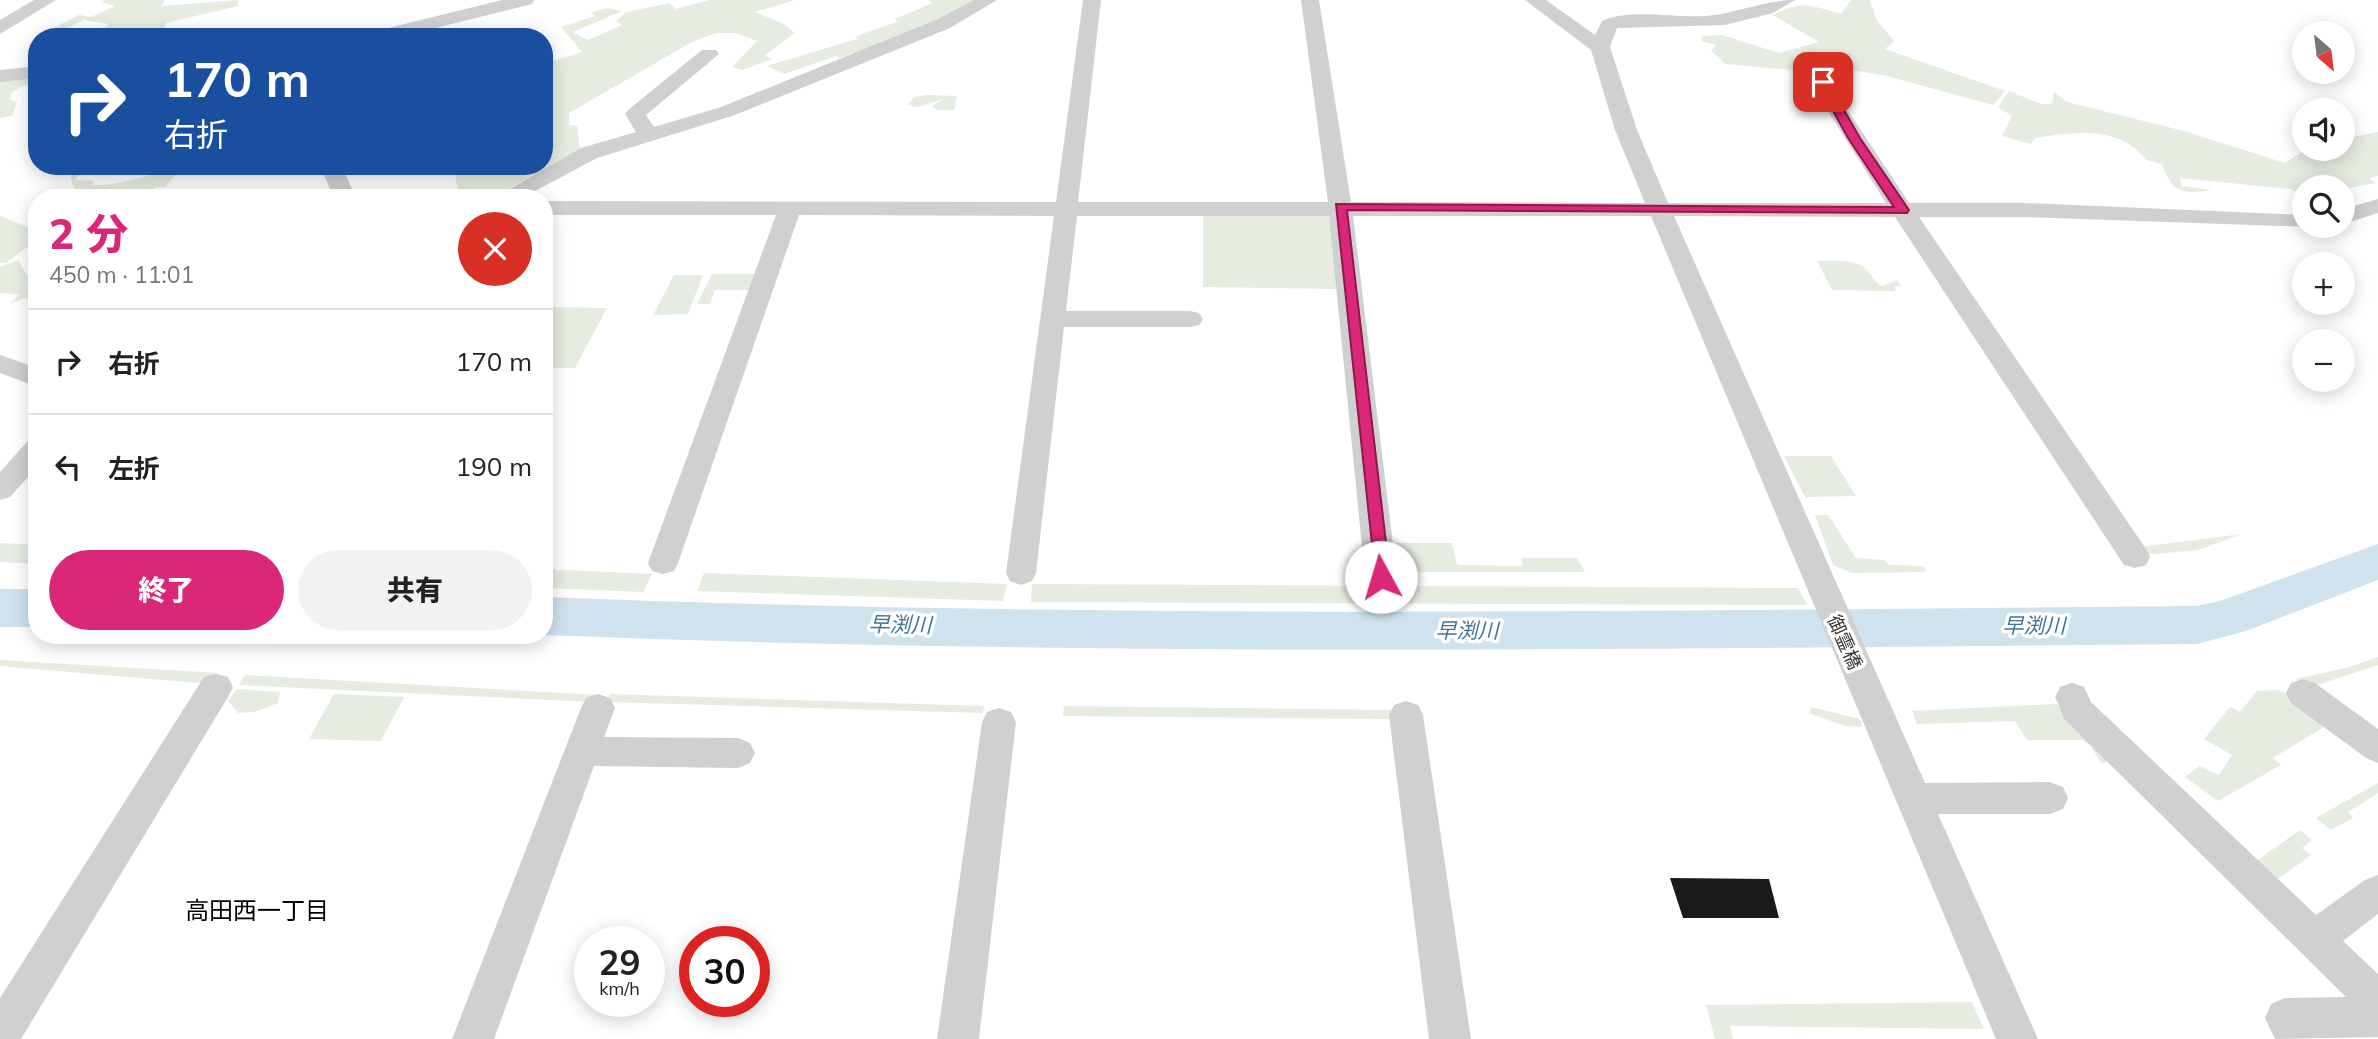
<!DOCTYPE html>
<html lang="ja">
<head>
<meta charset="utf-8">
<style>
  body { margin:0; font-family:Mulish,"Noto Sans JP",sans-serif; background:#f2f2f2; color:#222; height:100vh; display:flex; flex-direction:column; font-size:26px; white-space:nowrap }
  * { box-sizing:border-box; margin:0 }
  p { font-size:23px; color:#767676 }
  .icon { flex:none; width:38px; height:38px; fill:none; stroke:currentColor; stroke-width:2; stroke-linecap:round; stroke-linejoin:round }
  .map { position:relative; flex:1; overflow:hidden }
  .details { position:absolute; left:28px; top:189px; width:525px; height:455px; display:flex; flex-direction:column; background:#fff; border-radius:28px; box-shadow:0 4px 18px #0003 }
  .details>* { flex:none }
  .guide { position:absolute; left:28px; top:28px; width:525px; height:147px; border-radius:28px; box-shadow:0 4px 18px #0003; background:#1a4fa0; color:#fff; overflow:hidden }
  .needle { width:46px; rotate:152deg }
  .tools { position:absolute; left:2292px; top:21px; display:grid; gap:14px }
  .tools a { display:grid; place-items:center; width:63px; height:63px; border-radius:50%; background:#fff; box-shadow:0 4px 18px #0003; font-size:35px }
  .speed { position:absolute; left:574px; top:926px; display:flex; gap:14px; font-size:35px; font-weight:700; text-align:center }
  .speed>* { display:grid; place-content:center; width:91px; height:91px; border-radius:50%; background:#fff; box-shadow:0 4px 18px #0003; line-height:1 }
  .speed small { font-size:18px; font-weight:400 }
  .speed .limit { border:10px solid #d22; background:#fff; color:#111 }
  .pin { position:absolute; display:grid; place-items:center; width:60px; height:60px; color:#fff; margin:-30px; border-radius:14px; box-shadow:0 4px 10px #0006 }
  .me { position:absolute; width:77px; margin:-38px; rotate:354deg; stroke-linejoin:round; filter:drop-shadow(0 0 5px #0008) }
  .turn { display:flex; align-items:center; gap:24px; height:147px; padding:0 21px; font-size:32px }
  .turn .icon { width:91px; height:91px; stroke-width:2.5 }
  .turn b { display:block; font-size:49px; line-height:60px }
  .round { display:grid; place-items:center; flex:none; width:74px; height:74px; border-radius:37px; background:#f2f2f2 }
  .overview { display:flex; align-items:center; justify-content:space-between; height:119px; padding:0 21px }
  h1 { font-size:42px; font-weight:800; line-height:52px; color:#db2777 }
  .cta { display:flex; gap:14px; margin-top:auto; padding:14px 21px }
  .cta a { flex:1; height:80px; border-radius:42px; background:#db2777; color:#fff; font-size:28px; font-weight:800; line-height:80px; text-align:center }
  .cta a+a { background:#f2f2f2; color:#222 }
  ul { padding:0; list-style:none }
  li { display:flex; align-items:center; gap:21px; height:105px; padding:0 21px; border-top:2px solid #e0e0e0 }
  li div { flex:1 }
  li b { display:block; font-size:26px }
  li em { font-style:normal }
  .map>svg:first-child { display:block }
  .green { fill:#e6ecdf }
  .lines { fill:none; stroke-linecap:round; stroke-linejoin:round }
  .river { fill:#cfe2ee; fill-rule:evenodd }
  .building { fill:#1a1a1a }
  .street { fill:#d0d0d0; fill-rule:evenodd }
  .route { fill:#db2777; stroke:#8e194d; stroke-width:2 }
  .labels { text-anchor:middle; stroke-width:7; stroke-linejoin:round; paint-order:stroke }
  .street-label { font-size:19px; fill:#333; stroke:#fff }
  .water-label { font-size:21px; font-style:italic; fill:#3f7597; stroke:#fff }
  .near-neighbourhood-label { font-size:24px; fill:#000; stroke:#fff }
</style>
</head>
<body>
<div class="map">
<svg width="2378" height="1039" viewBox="0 0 2378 1039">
  <rect width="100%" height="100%" fill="#fff"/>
  <path class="green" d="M106,0h59l-4,6 77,-6v6l-72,17 -3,14h-76l22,-13 -25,-4 -24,12 -12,-1 31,-16 12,2 24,-11 -14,-4z
    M710,0h85l-40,12 29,12 11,9 -31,23 9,3 -31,11 -10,-3 25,-26 -21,-8h-20l-24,9 -123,71v12l8,1 3,24 -89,48h-46l13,-7 -3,-17 40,-8h49v-102l38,-12 -21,-25 34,-11 -4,-4 17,-4 14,3 -49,21 15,8 34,-15 -6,-4 10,-9 44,-9 5,6z
    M929,0h53l-120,56 -8,-3 -14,5 -4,-2 -52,18 -17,-8 90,-27 -1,-3 41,-14 -2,-3 37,-16z
    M1851,0h19l6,19 18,22 -9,8 120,42 -12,14 -106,-29 -65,-11 -30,5 -67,-6 -14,-14 6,-5 -16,-4 1,-5 20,-1 57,18 40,-11 -46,-27c28,-15 38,-10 68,-1z
    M37,77v8l-14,1 -11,6 -2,8 7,2 -5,14 -12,2v-37z
    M2009,91l32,13h11l2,-12 13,10 117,29 101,32 22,-14h36v-10l35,-7v44l-10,2 8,5 -33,6 -38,-2 -1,9 -13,-7 -111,-11 2,8 30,4c-31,4 -39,4 -50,-26l-16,-4c-24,-34 -72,-29 -111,-22l-4,6 -29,-8 10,-20 -14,-9z
    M926,95l31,1 -3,14h-17l-5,-4 12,-7 -26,8 -10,-2 6,-8z
    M69,166h16l-10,14 19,1v4c15,2 62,-9 72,-19h17l-18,21h-9l-10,9 4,2h-69l-9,-14z
    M1329,213l8,76 -134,-2v-73z
    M0,216l30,12 -1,6 8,-2v8l-31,23h-6z
    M18,260l9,15 8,-3 2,20 -4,4 -23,7 9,-8 -19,-2v-26z
    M1817,261c13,0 32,-2 45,5 8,5 11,15 20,20l15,-6 4,6h-7l2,5 -64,-1z
    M712,274h45l-6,16h-36l-5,14h-13z
    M674,275h29l-15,39 -35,1z
    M544,307l63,1 -32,60h-31z
    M1784,456h47l25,40 -51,1z
    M1815,515h13l28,43 28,2 5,5 34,1 3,6 -74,1 -19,-8z
    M2242,534l-44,16 -54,5 -5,-8z
    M0,543l37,2v19l-37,-2z
    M1390,543h62l5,22 66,1 -2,-8h56l8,14h-193z
    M544,569l108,5 -9,18 -99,-4z
    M704,573l303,11 -4,17 -306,-10z
    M1032,584l766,4 9,17 -776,-3z
    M2378,657v8l-70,23 -12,-9 54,-12z
    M0,660l219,13 -9,11 -210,-18z
    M245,675l353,20 -4,7 -355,-17z
    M237,689l43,3 -2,11 -23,9 -17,1 -10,-12z
    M2277,690l18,7 35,26 -57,35 8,7 -63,36 -33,-24 15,-11 19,9 13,-20 -28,-16 26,-32 10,5 17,-21z
    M334,694l70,3 -23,44 -72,-2z
    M610,694l374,12 -1,7 -375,-11z
    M2057,704l55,57 -11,2 -10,-17 -8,-6h-56l-12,-19 -98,3 -5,-13z
    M1064,706l328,4v9l-329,-3z
    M1811,707l49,12 3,8 -18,-1 -36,-13z
    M2378,783v10l-30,19 5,6 -22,12 -15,-12z
    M2300,830l12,10 -10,8 9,7 -39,28 -16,-22z
    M1972,1002l12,27 -254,-3 3,13h-18l-9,-34z"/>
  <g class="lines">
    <path class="river" d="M2378,544v36l-132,51 -49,13c-551,5 -1102,13 -1653,-9v-38c551,22 1102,14 1653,9l26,-6z
      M0,589h37v38h-37z"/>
  </g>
  <path class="building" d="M1670,878l99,1 10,39h-96z"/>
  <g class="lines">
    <path class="street" d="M34,0h22l-56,34v-14z
      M502,0h32l-2,4 -133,33h-33l2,-4z
      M974,0h23l-47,28 -215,87 -138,43 -75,40h-28l87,-50 55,-16 -11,-18 3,-4 74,-60h14l3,4 -73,61 8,12 67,-20 215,-87z
      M1083,0h18l-23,202h250l-27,-202h18l32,202 294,1 -30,-73 -24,-80 -66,-50h21l49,35 7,-14c26,-13 73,-3 103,-5 31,-2 59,-16 90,-16l-22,13 -48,12 -108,3 -7,19 27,83 31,73h218l-67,-106 -16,-40 10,-6 10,6 16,40 70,106h115l281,12v11l8,1 -289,-10h-105l227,332 4,8 -4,8 -11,3 -11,-3 -229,-348 -221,-1 251,567 125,-1 13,5 5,11 -5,11 -13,5h-112l100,225h-42l-345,-823h-298l44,361 -5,8 -11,4 -11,-4 -5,-8 -36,-361h-252l-11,95h124l9,2 4,6 -4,6 -9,2h-126l-28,246 -4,8 -11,4 -11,-4 -4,-8 48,-357 -255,-1 -121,348 -4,8 -11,3 -11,-3 -4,-8 128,-348h-232v-14l512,1z
      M37,66v12l-37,4v-12z
      M320,166h22l14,32h-22z
      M2378,199v14l-35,11v-15z
      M0,355l37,13v19l-37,-14z
      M37,439v28l-27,30 -10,3v-28l27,-30z
      M216,674l12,3 5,10 -5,10 -207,342h-21v-41l204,-321z
      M2303,679l12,4 63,46v34l-12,-5 -75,-55 -5,-10 5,-10z
      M2072,683l12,4 7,15 225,213 49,-35 13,-5v39l-35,27 35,33v63l-103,2 -10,-21 6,-14 14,-6 61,-1 -281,-277 -10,-23 5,-10z
      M598,694l12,4 5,10 -11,29 134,1 12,5 5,10 -5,10 -12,5 -144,-2 -100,273h-42l129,-331 5,-10z
      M1406,701l12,4 5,10 48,324h-42l-40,-324 5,-10z
      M999,708l12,4 5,10 -37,317h-42l45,-317 5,-10z"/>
  </g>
  <path class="route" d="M1823,78l5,4 32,56 49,72 -2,3 -560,-3 43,367 -9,7 -5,-2 -40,-378 558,3 -46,-69 -31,-56z"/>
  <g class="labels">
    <g class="street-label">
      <text transform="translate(1845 642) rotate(66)" y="7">御霊橋</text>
    </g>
    <g class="water-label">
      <text transform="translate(900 625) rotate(1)" y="7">早渕川</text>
      <text x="2034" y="633">早渕川</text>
      <text x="1467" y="638">早渕川</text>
    </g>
    <g class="near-neighbourhood-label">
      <text x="257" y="919">高田西一丁目</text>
    </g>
  </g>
</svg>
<div class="tools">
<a><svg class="needle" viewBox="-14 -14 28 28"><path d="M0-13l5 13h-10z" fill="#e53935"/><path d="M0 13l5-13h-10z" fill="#767676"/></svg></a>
<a><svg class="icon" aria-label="sound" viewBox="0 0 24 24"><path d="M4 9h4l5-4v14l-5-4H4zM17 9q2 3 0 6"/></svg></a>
<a><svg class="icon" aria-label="search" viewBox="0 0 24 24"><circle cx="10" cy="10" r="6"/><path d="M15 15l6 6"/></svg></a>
<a>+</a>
<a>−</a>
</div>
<div class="speed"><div>29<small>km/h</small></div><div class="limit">30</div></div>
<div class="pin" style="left:1823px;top:82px;background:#d93025"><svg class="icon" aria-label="arrive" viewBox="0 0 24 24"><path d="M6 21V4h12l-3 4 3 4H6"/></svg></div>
<svg class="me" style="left:1381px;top:577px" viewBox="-20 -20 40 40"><circle r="19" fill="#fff"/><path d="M0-13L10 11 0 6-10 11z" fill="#db2777"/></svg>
<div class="guide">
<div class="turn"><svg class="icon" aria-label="right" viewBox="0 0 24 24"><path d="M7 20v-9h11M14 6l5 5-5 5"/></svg><div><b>170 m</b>右折</div></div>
</div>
<section class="details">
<div class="overview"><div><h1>2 分</h1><p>450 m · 11:01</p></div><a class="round" style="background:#d93025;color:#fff"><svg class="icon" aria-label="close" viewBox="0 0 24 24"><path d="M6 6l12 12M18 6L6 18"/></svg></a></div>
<ul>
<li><svg class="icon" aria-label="right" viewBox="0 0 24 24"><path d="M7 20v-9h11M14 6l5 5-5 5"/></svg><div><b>右折</b></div><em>170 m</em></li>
<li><svg class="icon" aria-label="left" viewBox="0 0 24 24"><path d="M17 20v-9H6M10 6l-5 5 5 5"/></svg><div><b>左折</b></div><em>190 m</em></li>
</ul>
<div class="cta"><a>終了</a><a>共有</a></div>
</section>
</div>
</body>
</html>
